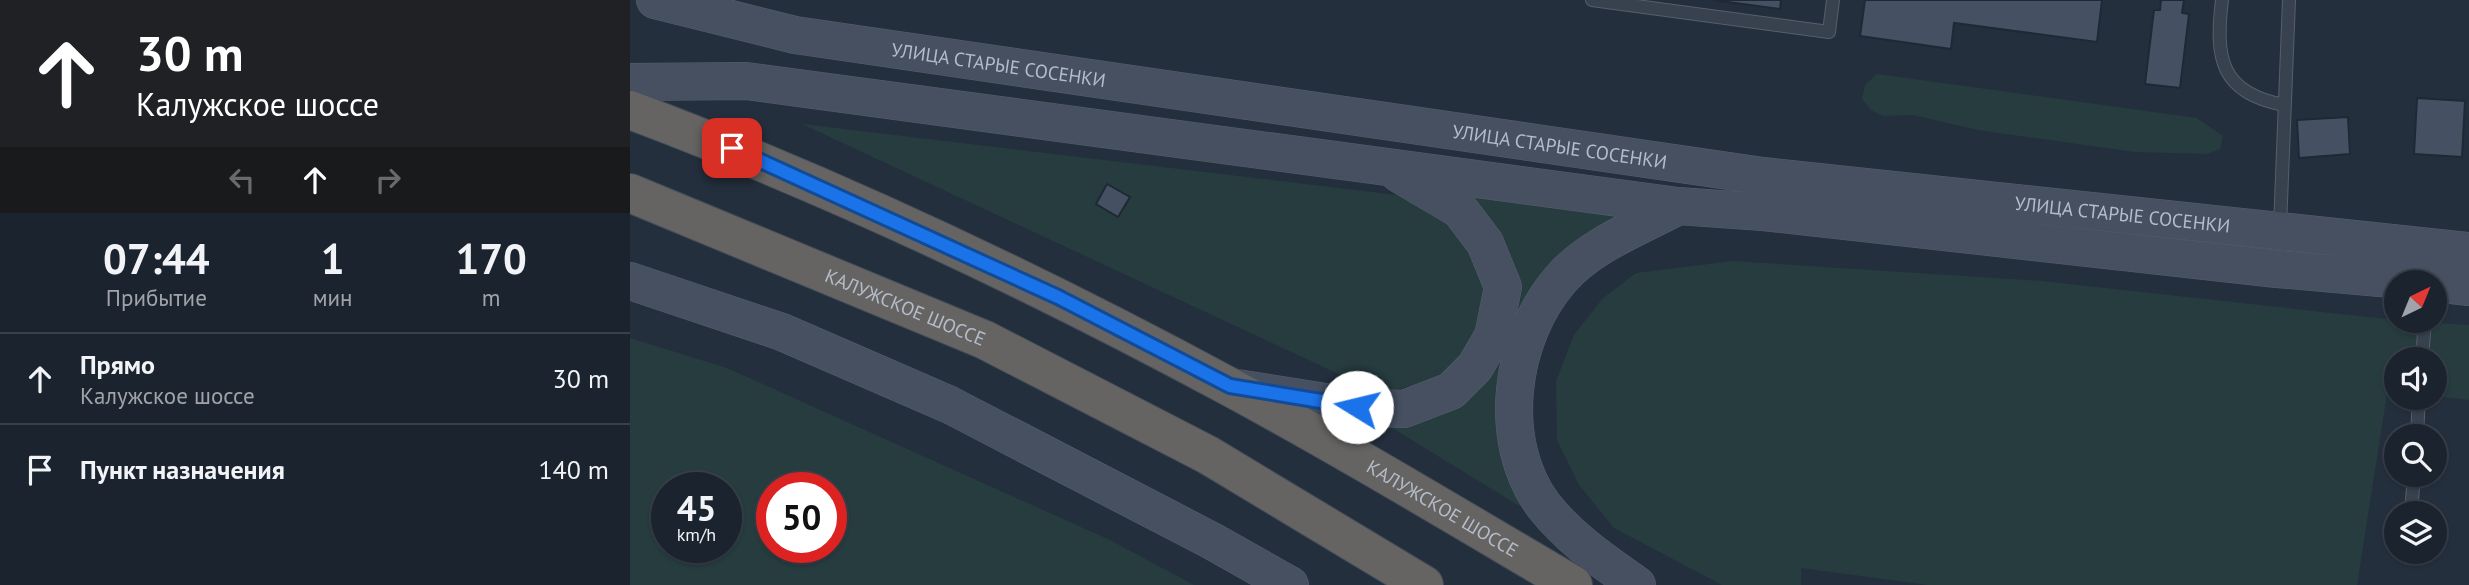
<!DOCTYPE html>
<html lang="ru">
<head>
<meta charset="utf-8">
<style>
  body { margin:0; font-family:"PT Sans",sans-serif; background:#282f3a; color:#f1f3f6; height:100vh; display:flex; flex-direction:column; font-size:26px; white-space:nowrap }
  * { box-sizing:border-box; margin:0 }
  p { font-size:23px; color:#a0a4aa }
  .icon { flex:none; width:38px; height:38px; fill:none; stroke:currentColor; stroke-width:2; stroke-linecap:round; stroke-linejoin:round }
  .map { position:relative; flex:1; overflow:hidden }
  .sheet { display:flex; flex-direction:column; background:#1b232e; width:630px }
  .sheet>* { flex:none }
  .banner { background:#202124; color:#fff; overflow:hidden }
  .needle { width:46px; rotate:43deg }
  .controls { position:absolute; left:1754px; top:270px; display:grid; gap:14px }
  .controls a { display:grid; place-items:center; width:63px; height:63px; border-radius:50%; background:#1b232e; box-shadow:0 2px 5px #0004,0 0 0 2px #39404a; font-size:35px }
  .speed { position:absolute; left:21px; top:472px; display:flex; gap:14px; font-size:35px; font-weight:700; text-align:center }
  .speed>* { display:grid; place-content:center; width:91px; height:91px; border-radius:50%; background:#1b232e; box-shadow:0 2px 5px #0004,0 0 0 2px #39404a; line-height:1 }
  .speed small { font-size:18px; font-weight:400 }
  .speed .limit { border:10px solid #d22; background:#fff; color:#111 }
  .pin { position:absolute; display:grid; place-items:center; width:60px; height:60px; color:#fff; margin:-30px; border-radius:14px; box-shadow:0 4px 10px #0006 }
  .me { position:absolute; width:77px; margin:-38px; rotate:279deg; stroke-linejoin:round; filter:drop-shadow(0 0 5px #0008) }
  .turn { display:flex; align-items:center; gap:24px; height:147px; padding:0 21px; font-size:32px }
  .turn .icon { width:91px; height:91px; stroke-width:2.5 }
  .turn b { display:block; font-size:49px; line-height:60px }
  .lanes { display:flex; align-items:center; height:66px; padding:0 21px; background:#0003; justify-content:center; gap:35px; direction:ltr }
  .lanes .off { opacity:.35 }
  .eta { display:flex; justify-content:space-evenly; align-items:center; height:119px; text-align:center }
  .eta b { font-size:42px; font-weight:700; line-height:49px }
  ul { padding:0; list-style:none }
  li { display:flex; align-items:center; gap:21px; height:91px; padding:0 21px; border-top:2px solid #39404a }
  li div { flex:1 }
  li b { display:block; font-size:26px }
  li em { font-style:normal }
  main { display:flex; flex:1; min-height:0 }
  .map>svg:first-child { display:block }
  .green { fill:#263c3f; fill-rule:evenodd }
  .building { fill:#455162; stroke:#1f2835; stroke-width:2 }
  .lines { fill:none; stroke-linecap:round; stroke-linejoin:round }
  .service-casing { stroke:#565f6c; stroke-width:14 }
  .secondary-casing { stroke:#565f6c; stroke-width:38 }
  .trunk-casing { stroke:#434c59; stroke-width:40 }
  .service { stroke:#38414e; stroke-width:12 }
  .secondary { stroke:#465061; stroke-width:37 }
  .trunk { stroke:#656462; stroke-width:38 }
  .route-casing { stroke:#114b97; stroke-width:18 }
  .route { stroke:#1a73e8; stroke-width:12 }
  .labels { text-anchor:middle; stroke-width:6; stroke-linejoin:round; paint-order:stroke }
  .street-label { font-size:19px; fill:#b4bcc9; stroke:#1d2633 }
</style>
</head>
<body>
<main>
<section class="sheet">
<div class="banner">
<div class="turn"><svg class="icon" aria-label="ahead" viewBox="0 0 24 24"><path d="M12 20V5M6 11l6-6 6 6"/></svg><div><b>30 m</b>Калужское шоссе</div></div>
<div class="lanes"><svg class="icon off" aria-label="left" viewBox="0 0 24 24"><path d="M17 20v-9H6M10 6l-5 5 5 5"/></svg><svg class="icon" aria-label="ahead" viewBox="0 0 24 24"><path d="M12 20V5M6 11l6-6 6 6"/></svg><svg class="icon off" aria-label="right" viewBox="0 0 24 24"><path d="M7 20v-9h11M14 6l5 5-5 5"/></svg></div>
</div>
<div class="eta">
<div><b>07:44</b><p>Прибытие</p></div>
<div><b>1</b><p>мин</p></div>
<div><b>170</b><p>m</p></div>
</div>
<ul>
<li><svg class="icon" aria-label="ahead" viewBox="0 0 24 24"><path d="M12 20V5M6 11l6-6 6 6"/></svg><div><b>Прямо</b><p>Калужское шоссе</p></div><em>30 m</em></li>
<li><svg class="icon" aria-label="arrive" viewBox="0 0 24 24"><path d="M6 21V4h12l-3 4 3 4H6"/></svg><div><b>Пункт назначения</b></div><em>140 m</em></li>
</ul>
</section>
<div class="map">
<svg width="1839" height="585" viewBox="0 0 1839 585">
  <rect width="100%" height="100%" fill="#242f3e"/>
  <path class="green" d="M1247,74l320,44 26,18 -3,13 -13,5 -73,-2 -156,-22 -65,-15 -30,1 -12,-6 -9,-11 3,-14z
    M172,124l620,74 55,48 15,70 -49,62 -48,12 -35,-6z
    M837,190l186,22 -88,55 -58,139 50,123 -186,-114h47l97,-91c4,-65 -10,-85 -48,-134z
    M1103,261l309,20 354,39 73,5v75l-35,-4v-37h-38v22h-7l-32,204h-429l-127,-17v17h-79l-108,-57 -35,-43 -22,-45 -1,-59 18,-46 29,-37 33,-25z
    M0,338l97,30 383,172 84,45h-564zM96,488v60h-59v-60zM201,488v60h-59v-60z"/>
  <path class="building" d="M1083,0h68l-1,9z
    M1235,0h237l-5,42 -143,-19 -3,26 -91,-13z
    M1531,0h23l-2,13 7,1 -9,74 -35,-4 9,-74h6z
    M1787,98l48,3 -3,56 -48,-3z
    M1718,117l2,37 -51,4 -2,-38z
    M477,184l23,13 -12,20 -22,-13z"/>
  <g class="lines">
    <defs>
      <path id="service" d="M962,0l237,32 4,-32
        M1592,0c-7,58 -2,93 62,105
        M1650,227l9,-227
        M1792,359l3,-39
        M1787,436l2,-39
        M1781,513l3,-39
        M1778,558l1,-7"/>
      <g id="secondary">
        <path id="s1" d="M25,0l140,35 968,141 706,75"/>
        <path d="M0,82l116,-1 932,125 85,6 514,57 148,13"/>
        <path d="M0,281l152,51 168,73 262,136 78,44"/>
        <path d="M1804,283l35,4"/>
        <path d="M607,388l120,19 47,2 47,-18 24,-24 18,-31 10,-49 -18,-44 -25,-33 -61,-36"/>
        <path d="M1007,585c-34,-24 -67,-46 -93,-79 -49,-65 -34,-169 17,-227 29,-34 79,-52 117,-73"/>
      </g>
      <g id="trunk">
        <path id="s2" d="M0,110c205,77 405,172 598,276 117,63 231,132 345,199"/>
        <path id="s3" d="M0,193l355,147 223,115 216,130"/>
      </g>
    </defs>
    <use href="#service" class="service-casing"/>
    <use href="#secondary" class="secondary-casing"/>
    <use href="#trunk" class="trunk-casing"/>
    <use href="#service" class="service"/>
    <use href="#secondary" class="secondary"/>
    <use href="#trunk" class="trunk"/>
  </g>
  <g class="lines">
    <defs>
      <path id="route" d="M102,148l326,149 172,89 127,21"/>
    </defs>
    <use href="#route" class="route-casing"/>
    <use href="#route" class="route"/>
  </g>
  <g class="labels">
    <g class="street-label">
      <text dy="7" stroke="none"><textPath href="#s1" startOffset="350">УЛИЦА СТАРЫЕ СОСЕНКИ</textPath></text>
      <text dy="7" stroke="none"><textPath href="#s1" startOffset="917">УЛИЦА СТАРЫЕ СОСЕНКИ</textPath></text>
      <text dy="7" stroke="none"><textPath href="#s1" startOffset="1484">УЛИЦА СТАРЫЕ СОСЕНКИ</textPath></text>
      <text dy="7" stroke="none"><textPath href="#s3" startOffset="298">КАЛУЖСКОЕ ШОССЕ</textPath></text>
      <text dy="7" stroke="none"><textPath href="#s2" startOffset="906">КАЛУЖСКОЕ ШОССЕ</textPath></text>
    </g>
  </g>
</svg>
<div class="controls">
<a><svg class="needle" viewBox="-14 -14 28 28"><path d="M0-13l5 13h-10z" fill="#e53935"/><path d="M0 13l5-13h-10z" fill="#a0a4aa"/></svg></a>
<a><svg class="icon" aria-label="sound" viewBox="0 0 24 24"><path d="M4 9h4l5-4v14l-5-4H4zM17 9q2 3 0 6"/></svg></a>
<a><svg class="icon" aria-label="search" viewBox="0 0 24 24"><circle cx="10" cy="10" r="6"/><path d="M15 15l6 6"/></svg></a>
<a><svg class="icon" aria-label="layers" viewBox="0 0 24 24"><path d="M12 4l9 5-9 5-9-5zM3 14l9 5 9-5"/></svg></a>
</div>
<div class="speed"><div>45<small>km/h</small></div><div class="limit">50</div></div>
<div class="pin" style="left:102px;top:148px;background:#d93025"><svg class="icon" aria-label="arrive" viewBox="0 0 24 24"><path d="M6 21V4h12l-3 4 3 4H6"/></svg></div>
<svg class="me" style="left:727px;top:407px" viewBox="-20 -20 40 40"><circle r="19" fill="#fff"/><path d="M0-13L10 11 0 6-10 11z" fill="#1a73e8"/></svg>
</div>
</main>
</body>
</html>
